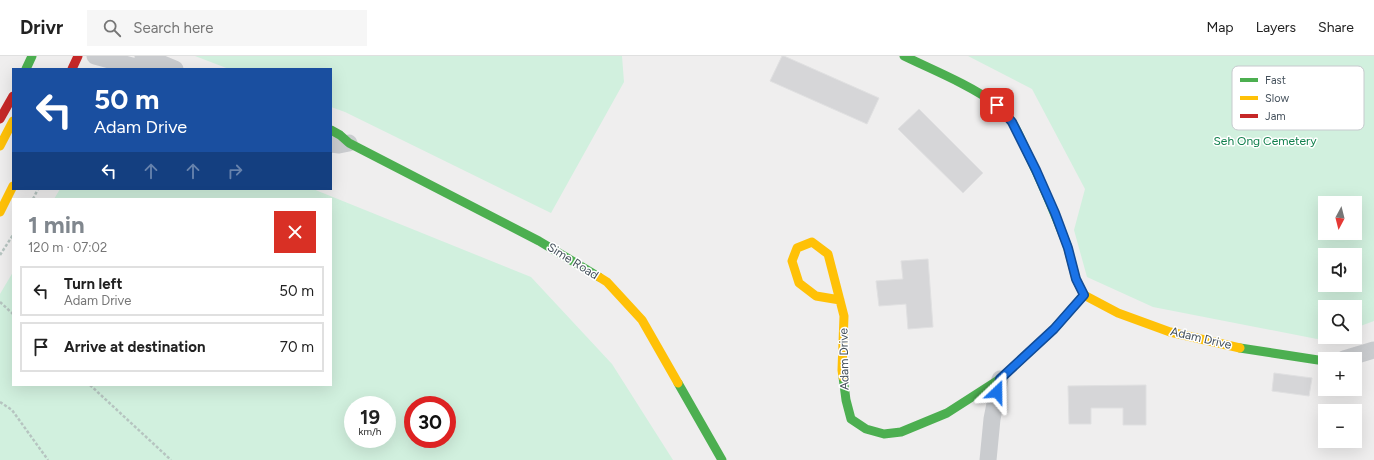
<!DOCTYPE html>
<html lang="en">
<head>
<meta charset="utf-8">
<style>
  body { margin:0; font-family:Figtree,sans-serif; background:#f6f6f6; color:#222; height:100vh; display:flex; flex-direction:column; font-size:15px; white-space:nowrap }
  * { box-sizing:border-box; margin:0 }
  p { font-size:13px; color:#767676 }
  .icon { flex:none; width:22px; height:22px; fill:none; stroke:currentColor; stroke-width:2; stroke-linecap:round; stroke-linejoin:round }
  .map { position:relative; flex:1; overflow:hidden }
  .panel { position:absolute; left:12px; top:142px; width:320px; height:188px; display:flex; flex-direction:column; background:#fff; border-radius:0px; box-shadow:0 4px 16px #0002 }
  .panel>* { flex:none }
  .guide { position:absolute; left:12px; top:12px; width:320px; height:122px; border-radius:0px; box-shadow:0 4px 16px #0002; background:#1a4fa0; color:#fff; overflow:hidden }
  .needle { width:26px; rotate:187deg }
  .fabs { position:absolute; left:1318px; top:140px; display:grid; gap:8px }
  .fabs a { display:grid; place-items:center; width:44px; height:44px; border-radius:0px; background:#fff; box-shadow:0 4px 16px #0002; font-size:20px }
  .speed { position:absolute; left:344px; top:340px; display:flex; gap:8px; font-size:20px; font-weight:700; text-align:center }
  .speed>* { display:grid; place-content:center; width:52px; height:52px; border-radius:50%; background:#fff; box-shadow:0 4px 16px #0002; line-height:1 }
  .speed small { font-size:10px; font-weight:400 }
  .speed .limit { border:6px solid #d22; background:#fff; color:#111 }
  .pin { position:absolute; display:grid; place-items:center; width:34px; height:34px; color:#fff; margin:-17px; border-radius:8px; box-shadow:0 2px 6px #0006 }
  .me { position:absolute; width:44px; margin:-22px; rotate:23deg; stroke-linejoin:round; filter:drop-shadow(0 0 3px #0008) }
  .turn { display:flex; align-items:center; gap:14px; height:84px; padding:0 16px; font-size:18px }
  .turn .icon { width:52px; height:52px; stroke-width:2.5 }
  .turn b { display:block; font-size:28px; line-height:34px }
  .lanes { display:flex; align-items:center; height:38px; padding:0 16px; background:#0003; justify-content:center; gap:20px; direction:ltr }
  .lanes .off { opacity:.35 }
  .round { display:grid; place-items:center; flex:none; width:42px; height:42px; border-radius:0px; background:#f6f6f6 }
  .head { display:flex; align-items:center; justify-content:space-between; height:68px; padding:0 16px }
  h1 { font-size:24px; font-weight:700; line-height:30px; color:#80878e }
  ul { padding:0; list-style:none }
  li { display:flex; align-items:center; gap:12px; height:50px; margin:0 8px 6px; padding:0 8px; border:2px solid #e0e0e0; border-radius:0px }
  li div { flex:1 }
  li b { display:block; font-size:15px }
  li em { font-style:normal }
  header { display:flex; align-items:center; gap:24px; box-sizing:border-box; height:56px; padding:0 20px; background:#fff; border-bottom:1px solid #e0e0e0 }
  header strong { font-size:19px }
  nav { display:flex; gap:22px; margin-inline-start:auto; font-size:14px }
  .search { width:280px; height:36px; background:#f6f6f6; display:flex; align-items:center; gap:10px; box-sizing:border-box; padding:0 14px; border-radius:0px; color:#767676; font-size:15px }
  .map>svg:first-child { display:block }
  .green { fill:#d1f0de; fill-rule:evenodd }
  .building { fill:#d6d6d8; stroke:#e0e0e1 }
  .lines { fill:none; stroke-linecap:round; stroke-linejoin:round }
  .path { stroke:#b6c4c0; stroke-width:2.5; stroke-dasharray:3 2; stroke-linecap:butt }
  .street { stroke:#cacccf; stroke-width:17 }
  .fast { stroke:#4caf50; stroke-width:9 }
  .slow { stroke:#ffc107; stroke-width:9 }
  .jam { stroke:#c62828; stroke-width:9 }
  .route-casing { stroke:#114b97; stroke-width:10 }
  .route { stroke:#1a73e8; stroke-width:7 }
  .labels { text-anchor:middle; stroke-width:3; stroke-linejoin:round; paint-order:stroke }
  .park-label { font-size:12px; fill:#11804d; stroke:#fff }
  .street-label { font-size:12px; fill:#44505b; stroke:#fff }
  .key { fill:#fff; stroke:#c7cace; stroke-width:1 }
  .key-label { font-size:11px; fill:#44505b }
</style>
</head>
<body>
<header>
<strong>Drivr</strong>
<div class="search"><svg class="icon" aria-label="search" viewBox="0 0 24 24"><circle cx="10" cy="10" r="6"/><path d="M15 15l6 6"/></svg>Search here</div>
<nav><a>Map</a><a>Layers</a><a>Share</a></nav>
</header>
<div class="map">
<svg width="1374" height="404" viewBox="0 0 1374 404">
  <rect width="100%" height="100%" fill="#efeeee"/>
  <path class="green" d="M195,0h427l2,26 -73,131 -206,-101 -14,-5v-38h-102z
    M968,0h406v265l-19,7v-21h-30v30l-8,2 -164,-32 -66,-30 -13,-47 11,-41 -53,-100zM1325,147h30v30h-30zM1325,199h30v30h-30z
    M60,133h253l218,88 81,87 61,96h-673v-166l13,-22v113h318v-186h-277zM353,349h34v34h-34zM413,349h34v34h-34z"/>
  <path class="building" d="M782,0h2l95,42 -12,26 -97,-43z
    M919,53l64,64 -20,20 -65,-64z
    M928,203l5,68 -25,2 -2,-25 -27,2 -3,-25 27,-2 -2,-18z
    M1274,317l38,5 -3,18 -37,-5z
    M1146,329v40h-23v-17h-32v16h-22l-1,-38z"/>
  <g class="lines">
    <path class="path" d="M33,143l5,-10
      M0,199l13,-20
      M0,246l13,12
      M90,329l81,75
      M0,346l12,8 36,50"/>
    <path class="street" d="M95,0l48,13
      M143,0l32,13
      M331,88l8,1 10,-2
      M1344,303l30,-9
      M988,404l4,-41 8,-40"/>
    <path class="fast" d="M904,0c31,15 64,28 92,48 16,12 23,31 31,48 15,31 28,62 40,93
      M26,13l6,-13
      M331,74l9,5 9,8 190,98 60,36
      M1240,292l78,12h7
      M843,321l3,23 5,19 15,10 18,5 17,-2 46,-19 53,-34 54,-50 30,-34
      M678,327l44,77"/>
    <path class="slow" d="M0,90l13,-25
      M0,156l13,-26
      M1067,189l9,34 8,16 34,18 52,19 70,16
      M599,221l8,5 35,38 36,63
      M840,244l-24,-4 -17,-13 -7,-22 5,-13 15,-6 16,12 16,62 -2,54 1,7"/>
    <path class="jam" d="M72,13l6,-13
      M0,63l13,-23"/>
  </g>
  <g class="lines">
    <defs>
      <path id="route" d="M997,49l15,17 24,48 19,43 13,35 8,31 8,16 -30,34 -54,50 -3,13"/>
    </defs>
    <use href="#route" class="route-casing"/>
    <use href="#route" class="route"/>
  </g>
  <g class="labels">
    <g class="park-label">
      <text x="1265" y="89">Seh Ong Cemetery</text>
    </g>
    <g class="street-label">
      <text transform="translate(573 205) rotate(32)" y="4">Sime Road</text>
      <text transform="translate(1201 282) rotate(13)" y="4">Adam Drive</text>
      <text transform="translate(844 303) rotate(-91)" y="4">Adam Drive</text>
    </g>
  </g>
  <rect x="1232" y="10" width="132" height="64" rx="6" class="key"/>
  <rect x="1240" y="22" width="18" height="4" fill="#4caf50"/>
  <rect x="1240" y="40" width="18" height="4" fill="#ffc107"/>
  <rect x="1240" y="58" width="18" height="4" fill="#c62828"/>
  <g class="key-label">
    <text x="1265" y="28">Fast</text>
    <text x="1265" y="46">Slow</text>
    <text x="1265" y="64">Jam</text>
  </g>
</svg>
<div class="fabs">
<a><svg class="needle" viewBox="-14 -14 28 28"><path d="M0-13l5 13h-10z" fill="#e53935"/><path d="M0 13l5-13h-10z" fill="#767676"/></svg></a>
<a><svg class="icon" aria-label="sound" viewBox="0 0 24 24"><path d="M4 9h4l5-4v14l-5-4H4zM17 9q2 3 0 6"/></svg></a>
<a><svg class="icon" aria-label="search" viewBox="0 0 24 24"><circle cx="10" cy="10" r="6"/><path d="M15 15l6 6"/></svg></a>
<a>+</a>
<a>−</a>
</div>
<div class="speed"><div>19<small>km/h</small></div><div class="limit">30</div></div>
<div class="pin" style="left:997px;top:49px;background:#d93025"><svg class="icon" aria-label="arrive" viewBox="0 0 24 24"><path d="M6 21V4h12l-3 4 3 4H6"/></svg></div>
<svg class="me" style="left:997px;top:336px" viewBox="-20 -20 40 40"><path d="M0-17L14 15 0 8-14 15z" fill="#1a73e8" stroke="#fff" stroke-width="4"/></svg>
<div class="guide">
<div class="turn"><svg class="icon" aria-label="left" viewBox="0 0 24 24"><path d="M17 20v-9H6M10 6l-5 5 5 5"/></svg><div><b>50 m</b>Adam Drive</div></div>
<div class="lanes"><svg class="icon" aria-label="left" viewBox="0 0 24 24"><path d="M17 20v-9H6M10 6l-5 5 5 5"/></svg><svg class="icon off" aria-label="ahead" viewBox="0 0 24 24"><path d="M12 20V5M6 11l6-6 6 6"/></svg><svg class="icon off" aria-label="ahead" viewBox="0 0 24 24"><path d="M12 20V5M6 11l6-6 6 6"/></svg><svg class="icon off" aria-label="right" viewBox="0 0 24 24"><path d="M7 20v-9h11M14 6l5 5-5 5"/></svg></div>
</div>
<section class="panel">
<div class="head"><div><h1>1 min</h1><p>120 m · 07:02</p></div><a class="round" style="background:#d93025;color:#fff"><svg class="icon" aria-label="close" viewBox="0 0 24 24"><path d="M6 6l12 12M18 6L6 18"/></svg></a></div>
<ul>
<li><svg class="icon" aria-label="left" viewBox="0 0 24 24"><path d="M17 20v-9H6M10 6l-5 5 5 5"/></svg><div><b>Turn left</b><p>Adam Drive</p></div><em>50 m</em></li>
<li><svg class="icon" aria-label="arrive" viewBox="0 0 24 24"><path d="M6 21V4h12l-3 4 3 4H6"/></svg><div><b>Arrive at destination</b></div><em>70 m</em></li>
</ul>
</section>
</div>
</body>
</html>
